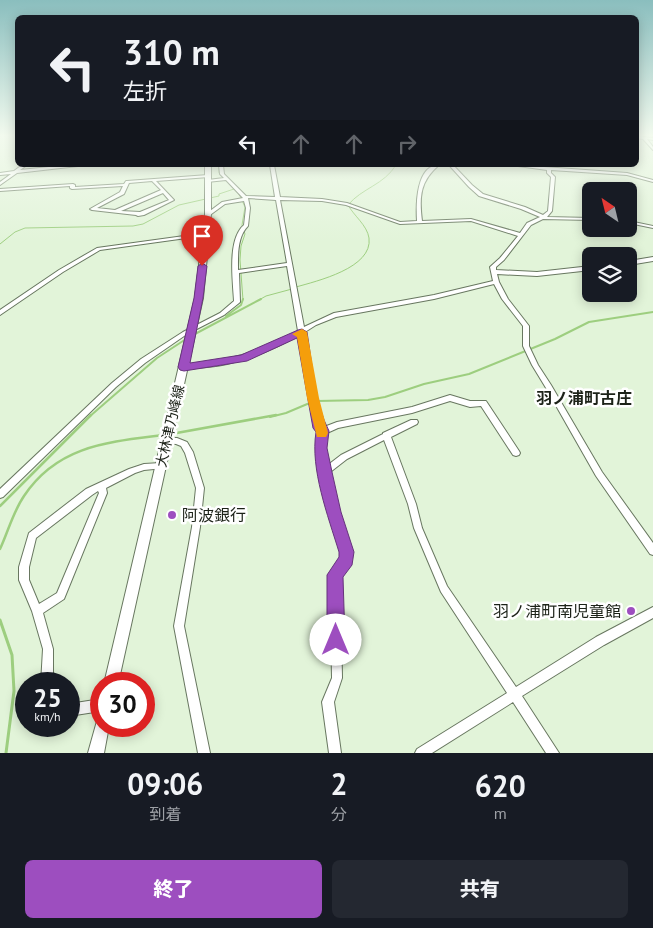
<!DOCTYPE html>
<html lang="ja">
<head>
<meta charset="utf-8">
<style>
  body { margin:0; font-family:"PT Sans","Noto Sans JP",sans-serif; background:#242831; color:#f1f3f6; height:100vh; display:flex; flex-direction:column; font-size:19px; white-space:nowrap }
  * { box-sizing:border-box; margin:0 }
  p { font-size:16px; color:#9ea1a6 }
  .icon { flex:none; width:28px; height:28px; fill:none; stroke:currentColor; stroke-width:2; stroke-linecap:round; stroke-linejoin:round }
  .map { position:relative; height:753px; overflow:hidden }
  .panel { display:flex; flex-direction:column; background:#171b24; flex:1 }
  .panel>* { flex:none }
  .hud { position:absolute; left:15px; top:15px; width:624px; height:152px; border-radius:8px; box-shadow:0 2px 12px #0003; background:#171b24; color:#f1f3f6; overflow:hidden }
  .needle { width:32px; rotate:325deg }
  .fabs { position:absolute; left:582px; top:182px; display:grid; gap:10px }
  .fabs a { display:grid; place-items:center; width:55px; height:55px; border-radius:8px; background:#171b24; box-shadow:0 2px 12px #0003; font-size:25px }
  .speed { position:absolute; left:15px; top:672px; display:flex; gap:10px; font-size:25px; font-weight:700; text-align:center }
  .speed>* { display:grid; place-content:center; width:65px; height:65px; border-radius:50%; background:#171b24; box-shadow:0 2px 12px #0003; line-height:1 }
  .speed small { font-size:12px; font-weight:400 }
  .speed .limit { border:8px solid #d22; background:#fff; color:#111 }
  .pin { position:absolute; display:grid; place-items:center; width:42px; height:42px; color:#fff; margin:-51px -21px; border-radius:50% 50% 50% 0; rotate:-45deg; box-shadow:0 0 5px #0007 }
  .pin .icon { rotate:45deg }
  .me { position:absolute; width:55px; margin:-28px; rotate:0deg; stroke-linejoin:round; filter:drop-shadow(0 0 4px #0008) }
  .turn { display:flex; align-items:center; gap:18px; height:105px; padding:0 25px; font-size:22px }
  .turn .icon { width:65px; height:65px; stroke-width:2.5 }
  .turn b { display:block; font-size:35px; line-height:42px }
  .lanes { display:flex; align-items:center; height:48px; padding:0 25px; background:#0003; justify-content:center; gap:25px; direction:ltr }
  .lanes .off { opacity:.35 }
  .eta { display:flex; justify-content:space-evenly; align-items:center; height:85px; text-align:center }
  .eta b { font-size:30px; font-weight:800; line-height:35px }
  .action { display:flex; gap:10px; margin-top:auto; padding:10px 25px }
  .action a { flex:1; height:58px; border-radius:8px; background:#9d4ebf; color:#fff; font-size:20px; font-weight:800; line-height:58px; text-align:center }
  .action a+a { background:#242831; color:#f1f3f6 }
  .map>svg:first-child { display:block }
  .lines { fill:none; stroke-linecap:round; stroke-linejoin:round }
  .stream-far3 { stroke:#9dce7f; stroke-width:1 }
  .stream-far2 { stroke:#9dce7f; stroke-width:2 }
  .stream-far1 { stroke:#9dce7f; stroke-width:2.5 }
  .stream { stroke:#9dce7f; stroke-width:3 }
  .minor-casing { stroke:#687760; stroke-width:2 }
  .secondary-casing { stroke:#687760; stroke-width:2 }
  .minor { fill:#fff; fill-rule:evenodd }
  .secondary { fill:#fff; fill-rule:evenodd }
  .route { fill:#9d4ebf; stroke:#66337c }
  .slow { fill:#f59e0b }
  .poi-dot { fill:#9d4ebf; stroke:#fff; stroke-width:2 }
  .labels { text-anchor:middle; stroke-width:5; stroke-linejoin:round; paint-order:stroke }
  .street-label { font-size:14px; fill:#1c2218; stroke:#fff }
  .quarter-label { font-size:16px; font-weight:bold; fill:#1c2218; stroke:#fff }
  .near-poi-label { font-size:16px; fill:#1c2218; stroke:#fff; text-anchor:start }
</style>
</head>
<body>
<div class="map">
<svg width="653" height="753" viewBox="0 0 653 753">
  <rect width="100%" height="100%" fill="#e2f4d9"/>
  <g class="lines">
    <path class="stream-far3" d="M219,165v8l20,21 6,13 -3,18 3,9 -4,12 -1,14 3,40
      M0,244l15,-12 10,-4 108,-2 10,-2 36,-19 40,-9v-2l15,-5
      M296,287c21,-6 77,-19 73,-49 -2,-13 -15,-22 -21,-33 14,-17 36,-20 48,-40
      M259,300l7,-4 26,-7"/>
    <path class="stream-far2" d="M226,316l15,-11 2,-6
      M195,334l66,-35
      M317,401l51,-1 17,-3 39,-13 45,-10 86,-35 34,-17 64,-10
      M89,417l68,-59 29,-19
      M270,417l16,-4 26,-11"/>
    <path class="stream-far1" d="M171,434l105,-19
      M0,506l91,-91
      M0,549c8,-17 13,-37 24,-53 34,-51 85,-54 140,-61"/>
    <path class="stream" d="M0,620l12,35 2,36 -8,62"/>
    <defs>
      <path id="minor" d="M636,136l17,2v2l-6,-1 6,8v3l-10,-11 -7,-1z
        M22,165h5l-7,5 48,-5h12l-2,1 -61,7 -17,12v-3l11,-8 -11,1v-2l14,-2z
        M219,165h4l1,9 22,22 29,1 -5,-32h4l6,32 42,2 25,4 53,19 17,-1c-1,-16 -1,-56 22,-56 -19,16 -20,32 -17,56l49,-2 49,14 7,-10 13,-6 -19,-8 -42,-13 -10,-9 -20,-22h4l19,20 11,9 42,13 18,8 5,-4 3,-34 -4,-4v-3l-29,-4 -2,-1 111,8 26,7v2l-26,-7 -76,-5v3l4,4 -3,34 -5,6 44,1v2l-48,-1 -12,6 -27,35 -8,7v3l41,2 54,-6v4l-54,6 -40,-2 2,8 9,17 21,27v20l9,19 13,20 51,87 51,71v12l-3,-1 -54,-78 -50,-88 -14,-23 -9,-19v-20l-21,-27 -8,-15 -60,15 -98,18 -20,8 -11,7 12,66 7,29 13,-5 75,-15 38,-12 20,6h16l33,50 1,2 -1,2 -3,1 -3,-1 -32,-49 -11,1 -20,-6 -38,12 -74,15 -11,5 -3,15 4,17 13,-10 42,-21v-1l28,-13h6l1,2 -1,2 -26,13 25,67 6,24 25,58 69,101 80,-50 57,-30v11l-49,27 -82,51 37,57h-13l-33,-51 -81,51h-17l2,-4 90,-56 -66,-101 -27,-64 -6,-24 -24,-64 -37,19 -18,14 9,39 14,40 -3,10 -9,14 2,102 -8,24 7,51h-12l-7,-51 10,-24 -2,-103 12,-17v-6l-12,-40 -14,-64 3,-16 -3,-4 -7,-30 -10,-63c-23,14 -47,23 -72,29 -14,3 -29,4 -43,5l-3,-2 3,-2c14,-2 29,-3 42,-6 26,-5 49,-15 72,-28l-11,-65 -48,7 1,29 -1,1 -15,12 -37,19 -42,29 -29,24 -113,110 -3,1v-9l112,-106 29,-24 42,-27 37,-19 14,-12c-1,-20 -7,-62 10,-76l2,-17 -2,-7 -19,3 -15,11 -4,-1 16,-12 21,-4 -17,-18 -19,2 -1,-1 2,-1 16,-2 -4,-4zM248,198l28,2 11,63 -49,7c0,-15 -1,-33 10,-44l2,-18zM280,200l42,1 24,4 54,19 71,-3 47,15 -18,22 -10,9 3,14 -59,14 -100,18 -30,14z
        M208,175h1v2l-53,4 18,19 -30,15 -6,1 -2,-1 -44,-5 -2,-1 30,-17 3,-6 -51,3 -2,-1v-2l-70,5v-2l73,-5 2,1v2l49,-3 2,-3h1zM152,181l9,9 -46,20 -18,-2 27,-14 5,-11zM163,193l6,7 -29,12 -19,-1z
        M629,221l24,5v2l-24,-5z
        M206,233l2,1v1l-108,15 -37,22 -63,43v-5l59,-40 38,-22z
        M653,257v4l-24,4v-4z
        M167,438h10l10,4 6,10 11,36 -4,39 -16,99 26,127h-12l-24,-127 18,-99 4,-39 -11,-35 -4,-7 -5,-2 -12,-1 -1,-2 1,-2z
        M161,463l3,1 1,2 -1,2 -20,2 -9,3 -29,15 1,5 -43,106 -21,14 10,36v35h-12l2,-35 -11,-38 -13,-31v-13l10,-34 57,-44 43,-20 15,-5zM98,491l1,2 -42,100 -18,11 -10,-24v-13l7,-29 56,-43z
        M101,699v12l-32,5v-12z"/>
      <path id="secondary" d="M205,165h6v49l-8,84 -85,386h-14l91,-386 10,-84z
        M101,719v7h8l-5,27h-16l9,-32z"/>
    </defs>
    <use href="#minor" class="minor-casing"/>
    <use href="#secondary" class="secondary-casing"/>
    <use href="#minor" class="minor"/>
    <use href="#secondary" class="secondary"/>
  </g>
  <linearGradient id="sky" x2="0" y2="1"><stop stop-color="#8abebe"/><stop offset="0.56" stop-color="#f2faee"/><stop offset="1" stop-color="#f2faee" stop-opacity="0"/></linearGradient>
  <rect width="653" height="242" fill="url(#sky)"/>
  <path class="route" d="M202,263l5,3 -4,32 -13,65 51,-8 57,-25 4,-1 5,3c5,30 8,73 22,99l-2,17 5,24 9,40 13,40 -2,13 -9,12 2,63 -3,6 -6,2 -6,-2 -3,-6v-65l12,-18v-5c-11,-36 -29,-83 -23,-120l-3,-4 -16,-90 -50,23 -63,10 -4,-1 -2,-3 16,-69 4,-32z"/>
  <path class="slow" d="M302,329l5,3 12,66 9,35 -2,4h-9l-1,-4 -9,-35 -10,-61 -5,-3z"/>
  <g class="poi-dot">
    <circle cx="172" cy="515" r="5"/>
    <circle cx="631" cy="611" r="5"/>
  </g>
  <g class="labels">
    <g class="street-label">
      <text transform="translate(170 426) rotate(-77)" y="5">大林津乃峰線</text>
    </g>
    <g class="quarter-label">
      <text x="584" y="404">羽ノ浦町古庄</text>
    </g>
    <g class="near-poi-label">
      <text x="182" y="521">阿波銀行</text>
      <text x="621" y="617" text-anchor="end">羽ノ浦町南児童館</text>
    </g>
  </g>
</svg>
<div class="fabs">
<a><svg class="needle" viewBox="-14 -14 28 28"><path d="M0-13l5 13h-10z" fill="#e53935"/><path d="M0 13l5-13h-10z" fill="#9ea1a6"/></svg></a>
<a><svg class="icon" aria-label="layers" viewBox="0 0 24 24"><path d="M12 4l9 5-9 5-9-5zM3 14l9 5 9-5"/></svg></a>
</div>
<div class="speed"><div>25<small>km/h</small></div><div class="limit">30</div></div>
<div class="pin" style="left:202px;top:266px;background:#d93025"><svg class="icon" aria-label="arrive" viewBox="0 0 24 24"><path d="M6 21V4h12l-3 4 3 4H6"/></svg></div>
<svg class="me" style="left:336px;top:640px" viewBox="-20 -20 40 40"><circle r="19" fill="#fff"/><path d="M0-13L10 11 0 6-10 11z" fill="#9d4ebf"/></svg>
<div class="hud">
<div class="turn"><svg class="icon" aria-label="left" viewBox="0 0 24 24"><path d="M17 20v-9H6M10 6l-5 5 5 5"/></svg><div><b>310 m</b>左折</div></div>
<div class="lanes"><svg class="icon" aria-label="left" viewBox="0 0 24 24"><path d="M17 20v-9H6M10 6l-5 5 5 5"/></svg><svg class="icon off" aria-label="ahead" viewBox="0 0 24 24"><path d="M12 20V5M6 11l6-6 6 6"/></svg><svg class="icon off" aria-label="ahead" viewBox="0 0 24 24"><path d="M12 20V5M6 11l6-6 6 6"/></svg><svg class="icon off" aria-label="right" viewBox="0 0 24 24"><path d="M7 20v-9h11M14 6l5 5-5 5"/></svg></div>
</div>
</div>
<section class="panel">
<div class="eta">
<div><b>09:06</b><p>到着</p></div>
<div><b>2</b><p>分</p></div>
<div><b>620</b><p>m</p></div>
</div>
<div class="action"><a>終了</a><a>共有</a></div>
</section>
</body>
</html>
